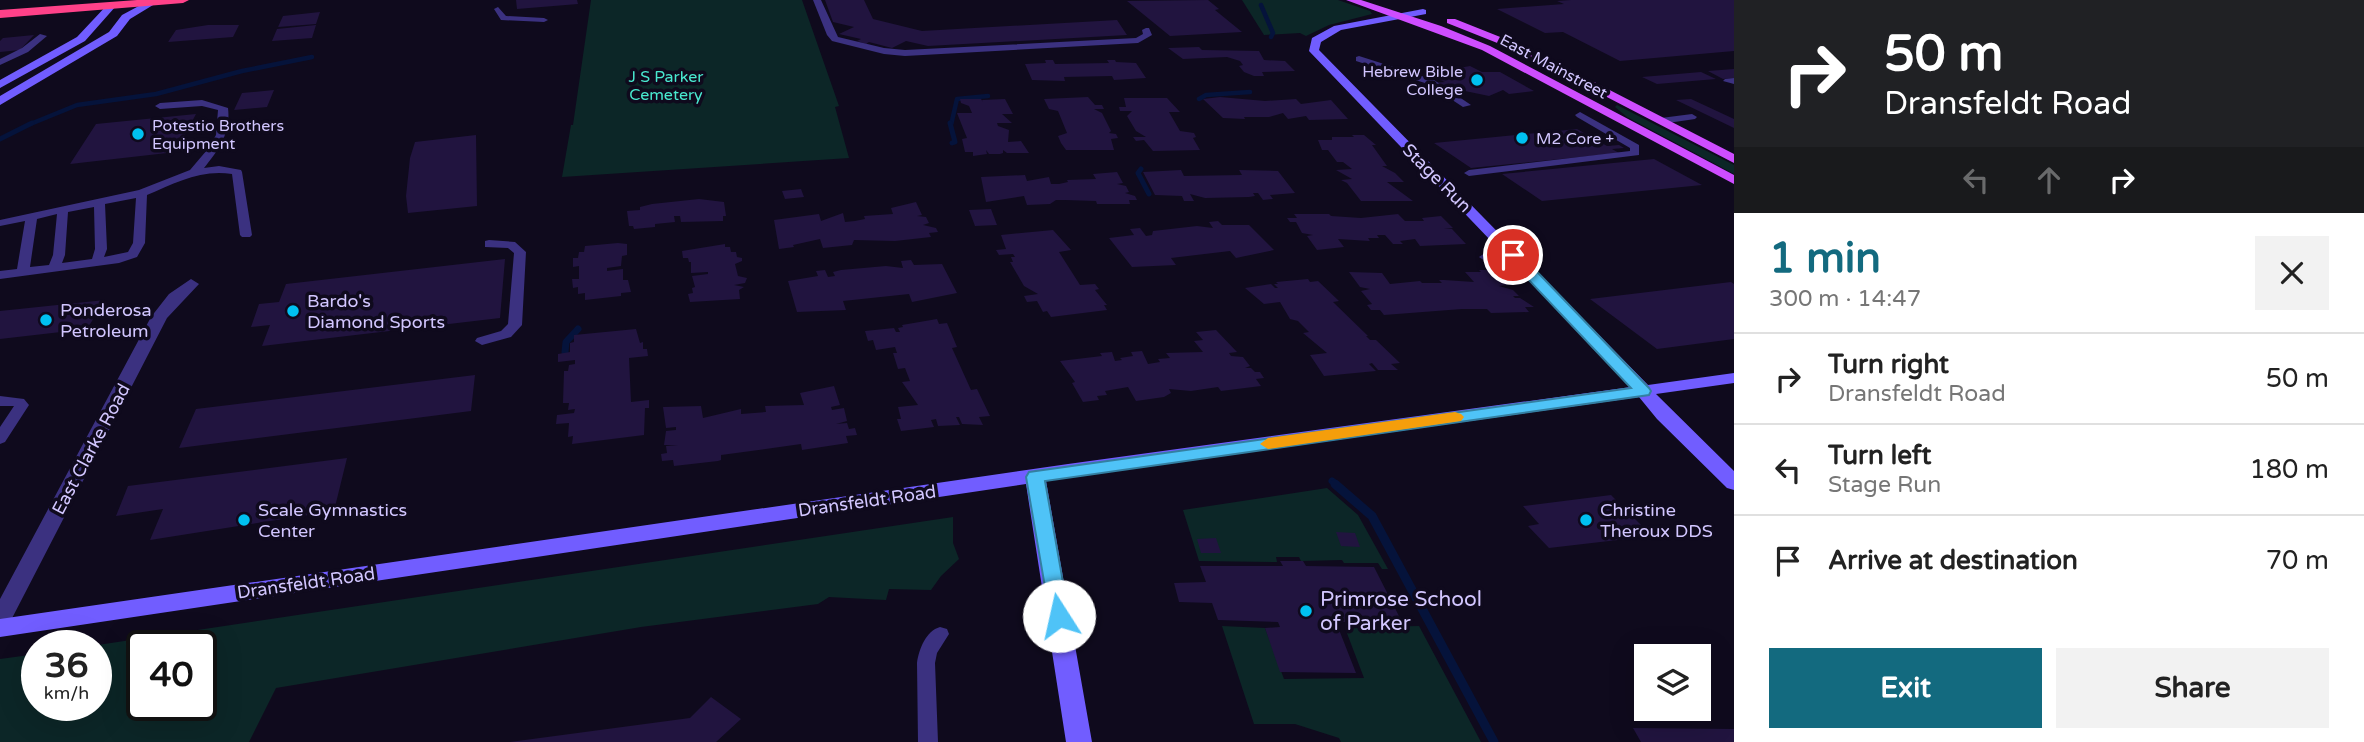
<!DOCTYPE html>
<html lang="en">
<head>
<meta charset="utf-8">
<style>
  body { margin:0; font-family:"Varela Round",sans-serif; background:#f2f2f2; color:#222; height:100vh; display:flex; flex-direction:column; font-size:26px; white-space:nowrap }
  * { box-sizing:border-box; margin:0 }
  p { font-size:23px; color:#767676 }
  .icon { flex:none; width:38px; height:38px; fill:none; stroke:currentColor; stroke-width:2; stroke-linecap:round; stroke-linejoin:round }
  .map { position:relative; flex:1; overflow:hidden }
  .panel { display:flex; flex-direction:column; background:#fff; width:630px }
  .panel>* { flex:none }
  .top-card { background:#202124; color:#fff; overflow:hidden }
  .buttons { position:absolute; left:1634px; top:644px; display:grid; gap:14px }
  .buttons a { display:grid; place-items:center; width:77px; height:77px; border-radius:0px; background:#fff; box-shadow:0 7px 28px #0002; font-size:35px }
  .speed { position:absolute; left:21px; top:630px; display:flex; gap:14px; font-size:35px; font-weight:700; text-align:center }
  .speed>* { display:grid; place-content:center; width:91px; height:91px; border-radius:50%; background:#fff; box-shadow:0 7px 28px #0002; line-height:1 }
  .speed small { font-size:18px; font-weight:400 }
  .speed .limit { border:4px solid #111; border-radius:10px; background:#fff; color:#111 }
  .pin { position:absolute; display:grid; place-items:center; width:60px; height:60px; color:#fff; margin:-30px; border:4px solid #fff; border-radius:50%; box-shadow:0 2px 7px #0007 }
  .me { position:absolute; width:77px; margin:-38px; rotate:350deg; stroke-linejoin:round; filter:drop-shadow(0 0 5px #0008) }
  .turn { display:flex; align-items:center; gap:24px; height:147px; padding:0 35px; font-size:32px }
  .turn .icon { width:91px; height:91px; stroke-width:2.5 }
  .turn b { display:block; font-size:49px; line-height:60px }
  .lanes { display:flex; align-items:center; height:66px; padding:0 35px; background:#0003; justify-content:center; gap:35px; direction:ltr }
  .lanes .off { opacity:.35 }
  .round { display:grid; place-items:center; flex:none; width:74px; height:74px; border-radius:0px; background:#f2f2f2 }
  .head { display:flex; align-items:center; justify-content:space-between; height:119px; padding:0 35px }
  h1 { font-size:42px; font-weight:700; line-height:52px; color:#136a7f }
  .button { display:flex; gap:14px; margin-top:auto; padding:14px 35px }
  .button a { flex:1; height:80px; border-radius:0px; background:#136a7f; color:#fff; font-size:28px; font-weight:700; line-height:80px; text-align:center }
  .button a+a { background:#f2f2f2; color:#222 }
  ul { padding:0; list-style:none }
  li { display:flex; align-items:center; gap:21px; height:91px; padding:0 35px; border-top:2px solid #e0e0e0 }
  li div { flex:1 }
  li b { display:block; font-size:26px }
  li em { font-style:normal }
  main { display:flex; flex:1; min-height:0 }
  .map>svg:first-child { display:block }
  .green { fill:#0c2627; fill-rule:evenodd }
  .lines { fill:none; stroke-linecap:round; stroke-linejoin:round }
  .stream-far3 { stroke:#05133b; stroke-width:4.5 }
  .stream-far2 { stroke:#05133b; stroke-width:5 }
  .stream-far1 { stroke:#05133b; stroke-width:7 }
  .stream { stroke:#05133b; stroke-width:9 }
  .building { fill:#21143f }
  .lane { fill:#3b3180; fill-rule:evenodd }
  .street { fill:#3b3180; fill-rule:evenodd }
  .secondary { fill:#715dff; fill-rule:evenodd }
  .primary { fill:#ce4dff; fill-rule:evenodd }
  .highway { fill:#ff4189; fill-rule:evenodd }
  .route { fill:#4fc3f7; stroke:#337fa1; stroke-width:2 }
  .slow { fill:#f59e0b }
  .poi-dot { fill:#00c1f1; stroke:#0f0a1d; stroke-width:2.5 }
  .labels { text-anchor:middle; stroke-width:7; stroke-linejoin:round; paint-order:stroke }
  .far-street-label { font-size:16px; fill:#d2c6ff; stroke:#0f0a1d }
  .far-poi-label { font-size:16px; fill:#d2c6ff; stroke:#0f0a1d; text-anchor:start }
  .far-park-label { font-size:16px; fill:#49e8cf; stroke:#0f0a1d }
  .street-label { font-size:18px; fill:#d2c6ff; stroke:#0f0a1d }
  .poi-label { font-size:18px; fill:#d2c6ff; stroke:#0f0a1d; text-anchor:start }
  .near-poi-label { font-size:21px; fill:#d2c6ff; stroke:#0f0a1d; text-anchor:start }
</style>
</head>
<body>
<main>
<div class="map">
<svg width="1734" height="742" viewBox="0 0 1734 742">
  <rect width="100%" height="100%" fill="#0f0a1d"/>
  <path class="green" d="M591,0h211l37,106 -4,1 14,51 -287,19 9,-52h2z
    M1242,0h96l32,11 2,3 -43,11 -23,11 -6,-3 -36,2z
    M1617,105l117,60v9l-107,-57 -12,-10z
    M1327,488l31,27 30,54h-6l-4,-6h-34l-2,-3 -41,1 -2,-4h-23l1,5 -78,-1 -16,-51z
    M953,517v26l6,16 -18,17 -10,14 -42,-1 -3,11 -57,-3 -11,7 -177,23 -365,61 -27,54h-249v-83l37,-5v51h59v-59h-5zM142,646h59v59h-59z
    M1222,626l43,2 19,51 80,-1 -19,-50 74,-2 62,116h-140l-2,-4 -44,-14h-41z"/>
  <g class="lines">
    <path class="stream-far3" d="M1261,5l12,28 -2,4
      M1199,99l7,-4 44,-3
      M28,125l49,-20 79,-11 86,-23 70,-14
      M951,125l6,-26 31,-3"/>
    <path class="stream-far2" d="M950,123l5,19 -3,1
      M0,139l32,-16
      M1141,169l-3,4 11,21"/>
    <path class="stream-far1" d="M565,352l1,-10 12,-13
      M1332,481l5,4"/>
    <path class="stream" d="M1335,484l37,32 122,226"/>
  </g>
  <path class="building" d="M516,0h61l1,4 -61,5z
    M825,0h39l9,19 49,12 195,-11 10,15 -199,11 -22,-5 -14,7 -23,-6 -3,2 -9,-3 4,-2 -22,-5 15,-7 -21,-5z
    M1208,0l11,9 -4,1 27,22 -72,4 -43,-35z
    M1571,0h163v51l-114,10 -57,-29 -18,1 -48,-24 67,-5 -7,-3z
    M320,12l-4,12 -38,3 5,-11z
    M208,25h31l-6,12 -65,5 8,-12z
    M316,25l-4,13 -40,3 5,-12z
    M34,35l-14,15 -20,2v-11l3,-3z
    M1199,47l3,3 57,1 5,9 21,1 10,10 -33,1 2,4h-10l-10,-4 -5,-6 4,-1 -3,-4 -13,-4 -44,2 -15,-11z
    M1045,60h8l2,4 54,-1 -2,-3h8l1,2 20,1 10,15 -32,2 -2,-4 -48,1 1,4 -33,-1 -7,-16 21,-1z
    M1470,66l12,6h18l34,19 -25,3 -6,-4 -14,6 -24,-5 -33,2 -15,-9 28,-2 -10,-4 24,-10z
    M1734,69v9l-11,1 -15,-8z
    M1701,72l15,7 -59,5 -15,-7z
    M274,90l-7,17 -33,3 8,-17z
    M1088,97l7,8h7l2,4h-10l8,4 9,18 -2,2 7,1 2,4 -7,1 3,11h-48l-5,-7 -3,-7 9,-3 -9,-22 -9,-2 -5,-10z
    M1220,97l45,4 31,-2 5,5 30,-4 17,19 -39,1 -3,-4 -18,3 -5,-6 -14,4h-25l1,2 -22,-1 -20,-19z
    M1124,98h43l13,14h-11l11,19 14,2 2,4 -3,1 7,12 -47,1 -9,-11 -8,1 -3,-4h13l-10,-6 -9,-15 5,-5h-12l-1,-4h7z
    M960,99h21l2,3 -1,-2 23,-1 8,15h-11l10,9h-15l1,3 11,4 -1,12 13,-1 8,12h-22l-4,-3v3l-3,1h-11l-3,-4 1,4 -14,2v-4h-8l-3,-13 5,-1 -10,-25h15l-3,-7 -8,-3z
    M1691,99l43,20v9l-58,-28z
    M196,114l-20,38 -106,12 26,-40z
    M1577,129l30,17 12,-1 5,3 -12,1 7,4 -148,15 -37,-25z
    M476,135l1,71 -69,7 -2,-17 4,-38 5,-16z
    M1352,135h12l12,10h-4l15,21h-5l13,7 9,9h-17l26,19h-52l-14,-18 -6,-3 11,-1 -16,-9 16,-1 -9,-7h-6l-9,-12h-6l-4,-10h14v-3h22z
    M1654,159l48,26 -160,16 -40,-27z
    M1181,170l3,6 58,-1 -3,-5 39,1 17,22 -25,2 3,4 -10,1 -5,-7h-5l2,3 -6,1 -44,1 -15,-4 4,7h-10l-2,-5 -27,-1 -12,-23z
    M1117,172l6,11 -6,1 9,2 3,6 -4,1 10,3 2,4h-8l1,4h-33l-1,-3 -31,-1h-9l-6,4 -23,1 -3,-9 -38,6 -5,-25 44,-2 2,6 22,-4 2,7h8l9,-2 -1,-2 29,-1 -3,-5z
    M801,189l3,8 -19,2 -3,-8z
    M699,199l25,3 2,14h-3v5l-42,1 -1,-6h-6l1,6 -20,2v3l-21,2 -1,-3h-4l-2,-15 13,-1v-3l12,-3z
    M916,202l6,13 -5,1 9,1 3,6 -6,2 13,3 2,4 -9,1 2,4 -36,4 -41,-1 -2,5 -29,3 -3,-9 -27,6 1,2 -15,2 -5,-29 45,-6 2,7 22,-8 2,9 10,-1 10,-2 -1,-3 29,-2 -2,-6z
    M991,209l6,16 -22,1 -6,-16z
    M1294,214h35l2,2 30,2 37,-4 7,7h19l-2,-3 19,-2 12,12 -9,1h8l14,15 -46,2 -5,-7 -15,2 3,3h-10l-8,-9h-8l2,3h-11l2,3 -32,-2 6,8 -27,3 -10,-14 6,-1 -11,-2 -6,-11h-6l-3,-4h10z
    M1218,221l4,4h27l25,25 -38,8 -6,-7 -59,7 5,7 -44,2 -23,-29 25,-3 -4,-6 10,-1 6,8 6,-1 1,-4 44,-5 16,2 -4,-6z
    M1053,230l18,20 -12,2 21,33 15,-1 4,5 -4,1 12,15h-3l3,5 -56,7 -4,-6 -4,1 -6,-11 -10,1 -3,-6 14,-2 -14,-8 -14,-24h3l-2,-5h4l-2,-3 -14,1 -3,-5 10,-1 -5,-14z
    M618,243l9,1v11l-5,1 -1,10 -14,2v3l16,-2v11h5l3,12 -10,1v3l-36,4v-7l-7,1v-7l-5,1 -1,-9h7v-13l-6,1v-9h5l1,-6h5l1,-6z
    M725,244v3h5l1,5h5l1,5 5,1v3l-7,3 3,12 9,2 -2,5 -11,2 10,2 -5,3 1,9 -50,3 -2,-8 5,-1 -1,-5 3,-1 -3,-11 16,-2v-2l-17,1v-11h-2l-1,-4h-5l-1,-7z
    M505,259l-5,59 -238,28 8,-21 -19,2 8,-23 20,-2 7,-18z
    M911,260l3,5 28,-1 15,29 -45,9 -3,-8 -66,7 3,9 -49,2 -9,-31 30,-5 -2,-5 9,-1 3,7 7,-1 -2,-4 8,-2 45,-4 17,2 -2,-7z
    M1479,270h14l14,15 -8,1 14,4 6,6h-6l2,2h5l14,9h-9l4,5 -38,1 -4,-4h-25l-78,6 -4,-5h-9l-4,-5 5,-1 -11,-13 9,-2 -10,-2 -11,-15 33,1 8,11 30,-3 2,2h20l-3,-3h5l30,2 -9,-10h16z
    M1308,279l2,3 8,-1 21,20 -6,1 35,34h-2l4,4h6l24,23 -9,1 7,6h-20l-6,-7 -3,1 7,7 -52,5 -14,-21 17,-2 -24,-20 6,-1 -11,-11 -8,-2 -10,-17 -16,2 -19,-16 26,-4 4,4h3l-4,-4h4l-2,-2z
    M1731,282l3,2v55l-77,10 -67,-50z
    M105,300l-18,29 -87,10v-28z
    M937,319l2,5 8,-1 10,24 -5,1 19,42 6,-1 13,27 -11,1 4,8 -21,-1 -3,-7h-3l4,8 -22,1 -2,-7 -5,1 3,7 -33,4 -4,-12h4l-3,-12 20,-2 -16,-23 8,-1 -5,-13 -7,1 -5,-16h4l-2,-6 -19,3 -3,-10 -5,1 -3,-10 29,-3 2,4h4l-2,-4 5,-1 -1,-2z
    M636,329l4,14 3,-1v7h4l1,7 -19,2 2,44 18,-2v8h-4l-1,27 -72,9 1,-8 -5,1 1,-14 -13,1 1,-9 17,-2 1,-4 -7,1 1,-7h-6l1,-32h4l1,-6 6,-1v-4l-17,2v-8l12,-2v-9l4,-1v-7z
    M1216,330l21,22 -8,1 2,3 12,1 7,9 -5,2h6l4,4h5l4,6 -8,1 5,7 -40,5 -3,-4 -27,4 -22,-2 2,4 -7,4 -28,4 -8,-14 -23,4 2,4 -10,1 2,4 -16,2 -11,-19 3,-1 -15,-21 42,-5 -2,-3 12,-1 3,9 7,-1 -2,-2 13,-2 -2,-4 11,-1 6,13 12,-2 -2,-3 12,-1 -4,-5 37,-1 -9,-11 9,-1 -7,-8z
    M475,375l-4,36 -292,37 17,-39z
    M834,386l6,19 -9,2 1,3 12,-2 3,13 -11,3 11,-1 2,6 6,-1 2,7 -11,1 2,7 -46,7 -1,-6 -50,7 -30,4v5l-3,1 -44,5 -1,-6 -11,1 -1,-7 6,-1 -1,-7 12,-1h-14l2,-14 10,-1v-3l-10,1 -3,-21 38,-1 2,12 38,-9v5l25,-2 -1,-6 39,-1 -4,-12z
    M347,458l-13,53 -184,29 13,-31 -47,7 12,-30z
    M1611,495l41,41 -103,12 -21,-22 11,-2 -16,-18z
    M1336,532l19,1 5,14 -19,-1z
    M1216,538l5,15h-20l-4,-14z
    M1280,561h23l3,5 68,1 28,55h-66l20,51 -76,-1 -15,-44 15,-1 -2,-5 -60,-2 -6,-17 -33,-1 -5,-19 32,-1 -6,-16h83z
    M711,697l30,22 -25,23h-206l180,-24z
    M1633,728l101,1v13h-93z"/>
  <g class="lines">
    <path class="lane" d="M813,0h8l17,37 46,11 21,2 231,-12 7,-4 -1,-4 4,-2h3l3,7 -14,8 -233,13 -21,-2 -52,-13 -5,-6z
      M498,7l8,9 38,2 4,2 -4,2 -43,-2 -7,-11z
      M40,34l7,2 -19,16 -28,13v-6l22,-11z
      M1359,56l75,24 37,25 -8,2 -35,-23 -72,-23v-4z
      M1734,78v6l-11,-3 2,-2z
      M202,100l26,8c3,24 -9,42 -24,60l15,-2 22,4 1,2 10,63 -2,2h-8l-2,-2 -8,-61c-31,-5 -57,9 -85,21l-2,48 -8,14 -18,6 -119,16v-8l17,-2 8,-48 -25,5v-6l139,-30 51,-20 17,-20 9,-15 2,-25 -16,-4 -42,3 -5,-3 5,-3zM136,198l-3,45 -5,9 -24,5 3,-8 -2,-45zM94,207l1,42 -3,10 -30,4 3,-8 3,-43zM57,214l-4,41 -4,10 -19,2 7,-48z
      M1580,112l59,33v10l-170,21 -5,-3 5,-3 161,-19v-3l-53,-31 -2,-2z
      M1692,114l5,3 -2,2 -34,5 -5,-3 5,-3z
      M489,240l26,2 11,10 -4,73 -11,12 -29,8 -7,-4 2,-3 24,-7 7,-7 6,-71 -6,-5 -23,-1v-6z
      M1513,251l6,4 -2,3 -32,3 -6,-4 6,-4z
      M0,396l24,3 5,6 -24,37 -5,2v-17l14,-21h-14z
      M940,627l7,2 2,5 -12,19 -2,10 3,79h-20l-1,-79c2,-14 9,-32 23,-36z"/>
    <path class="street" d="M191,279l8,5 -32,34 -159,308 -8,3v-30l151,-282 18,-23z"/>
    <path class="secondary" d="M150,0l8,2 -28,17 -13,17 -117,69v-9l109,-64 13,-17z
      M108,4l8,2 -31,35 -85,47v-8l77,-43z
      M1423,9l3,1v4l-85,16 -20,12 -2,8 329,335 86,-12v10l-78,11 78,77v19l-7,-2 -70,-69 -18,-22 -593,84 46,261h-26l-40,-258 -1026,153v-18l1068,-155 563,-77 -322,-336 3,-13 22,-12z"/>
    <path class="primary" d="M1346,0h15l80,26 49,20 244,129v9l-252,-134z
      M1447,19h8l73,29 206,106v9l-214,-111 -73,-29z"/>
    <path class="highway" d="M137,0h52l-6,3 -183,15v-8z"/>
  </g>
  <path class="route" d="M1513,251l5,1 131,136 2,3 -2,4 -604,86 24,135 -3,6 -7,2 -8,-2 -25,-145 3,-5 602,-84 -123,-130v-6z"/>
  <path class="slow" d="M1455,412l6,2 3,3 -3,4 -193,28 -8,-5 8,-6z"/>
  <g class="poi-dot">
    <circle cx="1477" cy="80" r="7"/>
    <circle cx="138" cy="134" r="7"/>
    <circle cx="1522" cy="138" r="7"/>
    <circle cx="293" cy="311" r="7"/>
    <circle cx="46" cy="320" r="7"/>
    <circle cx="244" cy="520" r="7"/>
    <circle cx="1586" cy="520" r="7"/>
    <circle cx="1306" cy="611" r="7"/>
  </g>
  <g class="labels">
    <g class="far-street-label">
      <text transform="translate(1554 66) rotate(28)" y="6">East Mainstreet</text>
    </g>
    <g class="far-poi-label">
      <text x="1463" y="77" text-anchor="end">Hebrew Bible<tspan x="1463" dy="18">College</tspan></text>
      <text x="152" y="131">Potestio Brothers<tspan x="152" dy="18">Equipment</tspan></text>
      <text x="1536" y="144">M2 Core +</text>
    </g>
    <g class="far-park-label">
      <text x="666" y="82">J S Parker<tspan x="666" dy="18">Cemetery</tspan></text>
    </g>
    <g class="street-label">
      <text transform="translate(1437 178) rotate(45)" y="6">Stage Run</text>
      <text transform="translate(91 449) rotate(-62)" y="6">East Clarke Road</text>
      <text transform="translate(867 501) rotate(-8)" y="6">Dransfeldt Road</text>
      <text transform="translate(306 583) rotate(-8)" y="6">Dransfeldt Road</text>
    </g>
    <g class="poi-label">
      <text x="307" y="307">Bardo's<tspan x="307" dy="21">Diamond Sports</tspan></text>
      <text x="60" y="316">Ponderosa<tspan x="60" dy="21">Petroleum</tspan></text>
      <text x="258" y="516">Scale Gymnastics<tspan x="258" dy="21">Center</tspan></text>
      <text x="1600" y="516">Christine<tspan x="1600" dy="21">Theroux DDS</tspan></text>
    </g>
    <g class="near-poi-label">
      <text x="1320" y="606">Primrose School<tspan x="1320" dy="24">of Parker</tspan></text>
    </g>
  </g>
</svg>
<div class="buttons">
<a><svg class="icon" aria-label="layers" viewBox="0 0 24 24"><path d="M12 4l9 5-9 5-9-5zM3 14l9 5 9-5"/></svg></a>
</div>
<div class="speed"><div>36<small>km/h</small></div><div class="limit">40</div></div>
<div class="pin" style="left:1513px;top:255px;background:#d93025"><svg class="icon" aria-label="arrive" viewBox="0 0 24 24"><path d="M6 21V4h12l-3 4 3 4H6"/></svg></div>
<svg class="me" style="left:1059px;top:616px" viewBox="-20 -20 40 40"><circle r="19" fill="#fff"/><path d="M0-13L10 11 0 6-10 11z" fill="#4fc3f7"/></svg>
</div>
<section class="panel">
<div class="top-card">
<div class="turn"><svg class="icon" aria-label="right" viewBox="0 0 24 24"><path d="M7 20v-9h11M14 6l5 5-5 5"/></svg><div><b>50 m</b>Dransfeldt Road</div></div>
<div class="lanes"><svg class="icon off" aria-label="left" viewBox="0 0 24 24"><path d="M17 20v-9H6M10 6l-5 5 5 5"/></svg><svg class="icon off" aria-label="ahead" viewBox="0 0 24 24"><path d="M12 20V5M6 11l6-6 6 6"/></svg><svg class="icon" aria-label="right" viewBox="0 0 24 24"><path d="M7 20v-9h11M14 6l5 5-5 5"/></svg></div>
</div>
<div class="head"><div><h1>1 min</h1><p>300 m · 14:47</p></div><a class="round"><svg class="icon" aria-label="close" viewBox="0 0 24 24"><path d="M6 6l12 12M18 6L6 18"/></svg></a></div>
<ul>
<li><svg class="icon" aria-label="right" viewBox="0 0 24 24"><path d="M7 20v-9h11M14 6l5 5-5 5"/></svg><div><b>Turn right</b><p>Dransfeldt Road</p></div><em>50 m</em></li>
<li><svg class="icon" aria-label="left" viewBox="0 0 24 24"><path d="M17 20v-9H6M10 6l-5 5 5 5"/></svg><div><b>Turn left</b><p>Stage Run</p></div><em>180 m</em></li>
<li><svg class="icon" aria-label="arrive" viewBox="0 0 24 24"><path d="M6 21V4h12l-3 4 3 4H6"/></svg><div><b>Arrive at destination</b></div><em>70 m</em></li>
</ul>
<div class="button"><a>Exit</a><a>Share</a></div>
</section>
</main>
</body>
</html>
